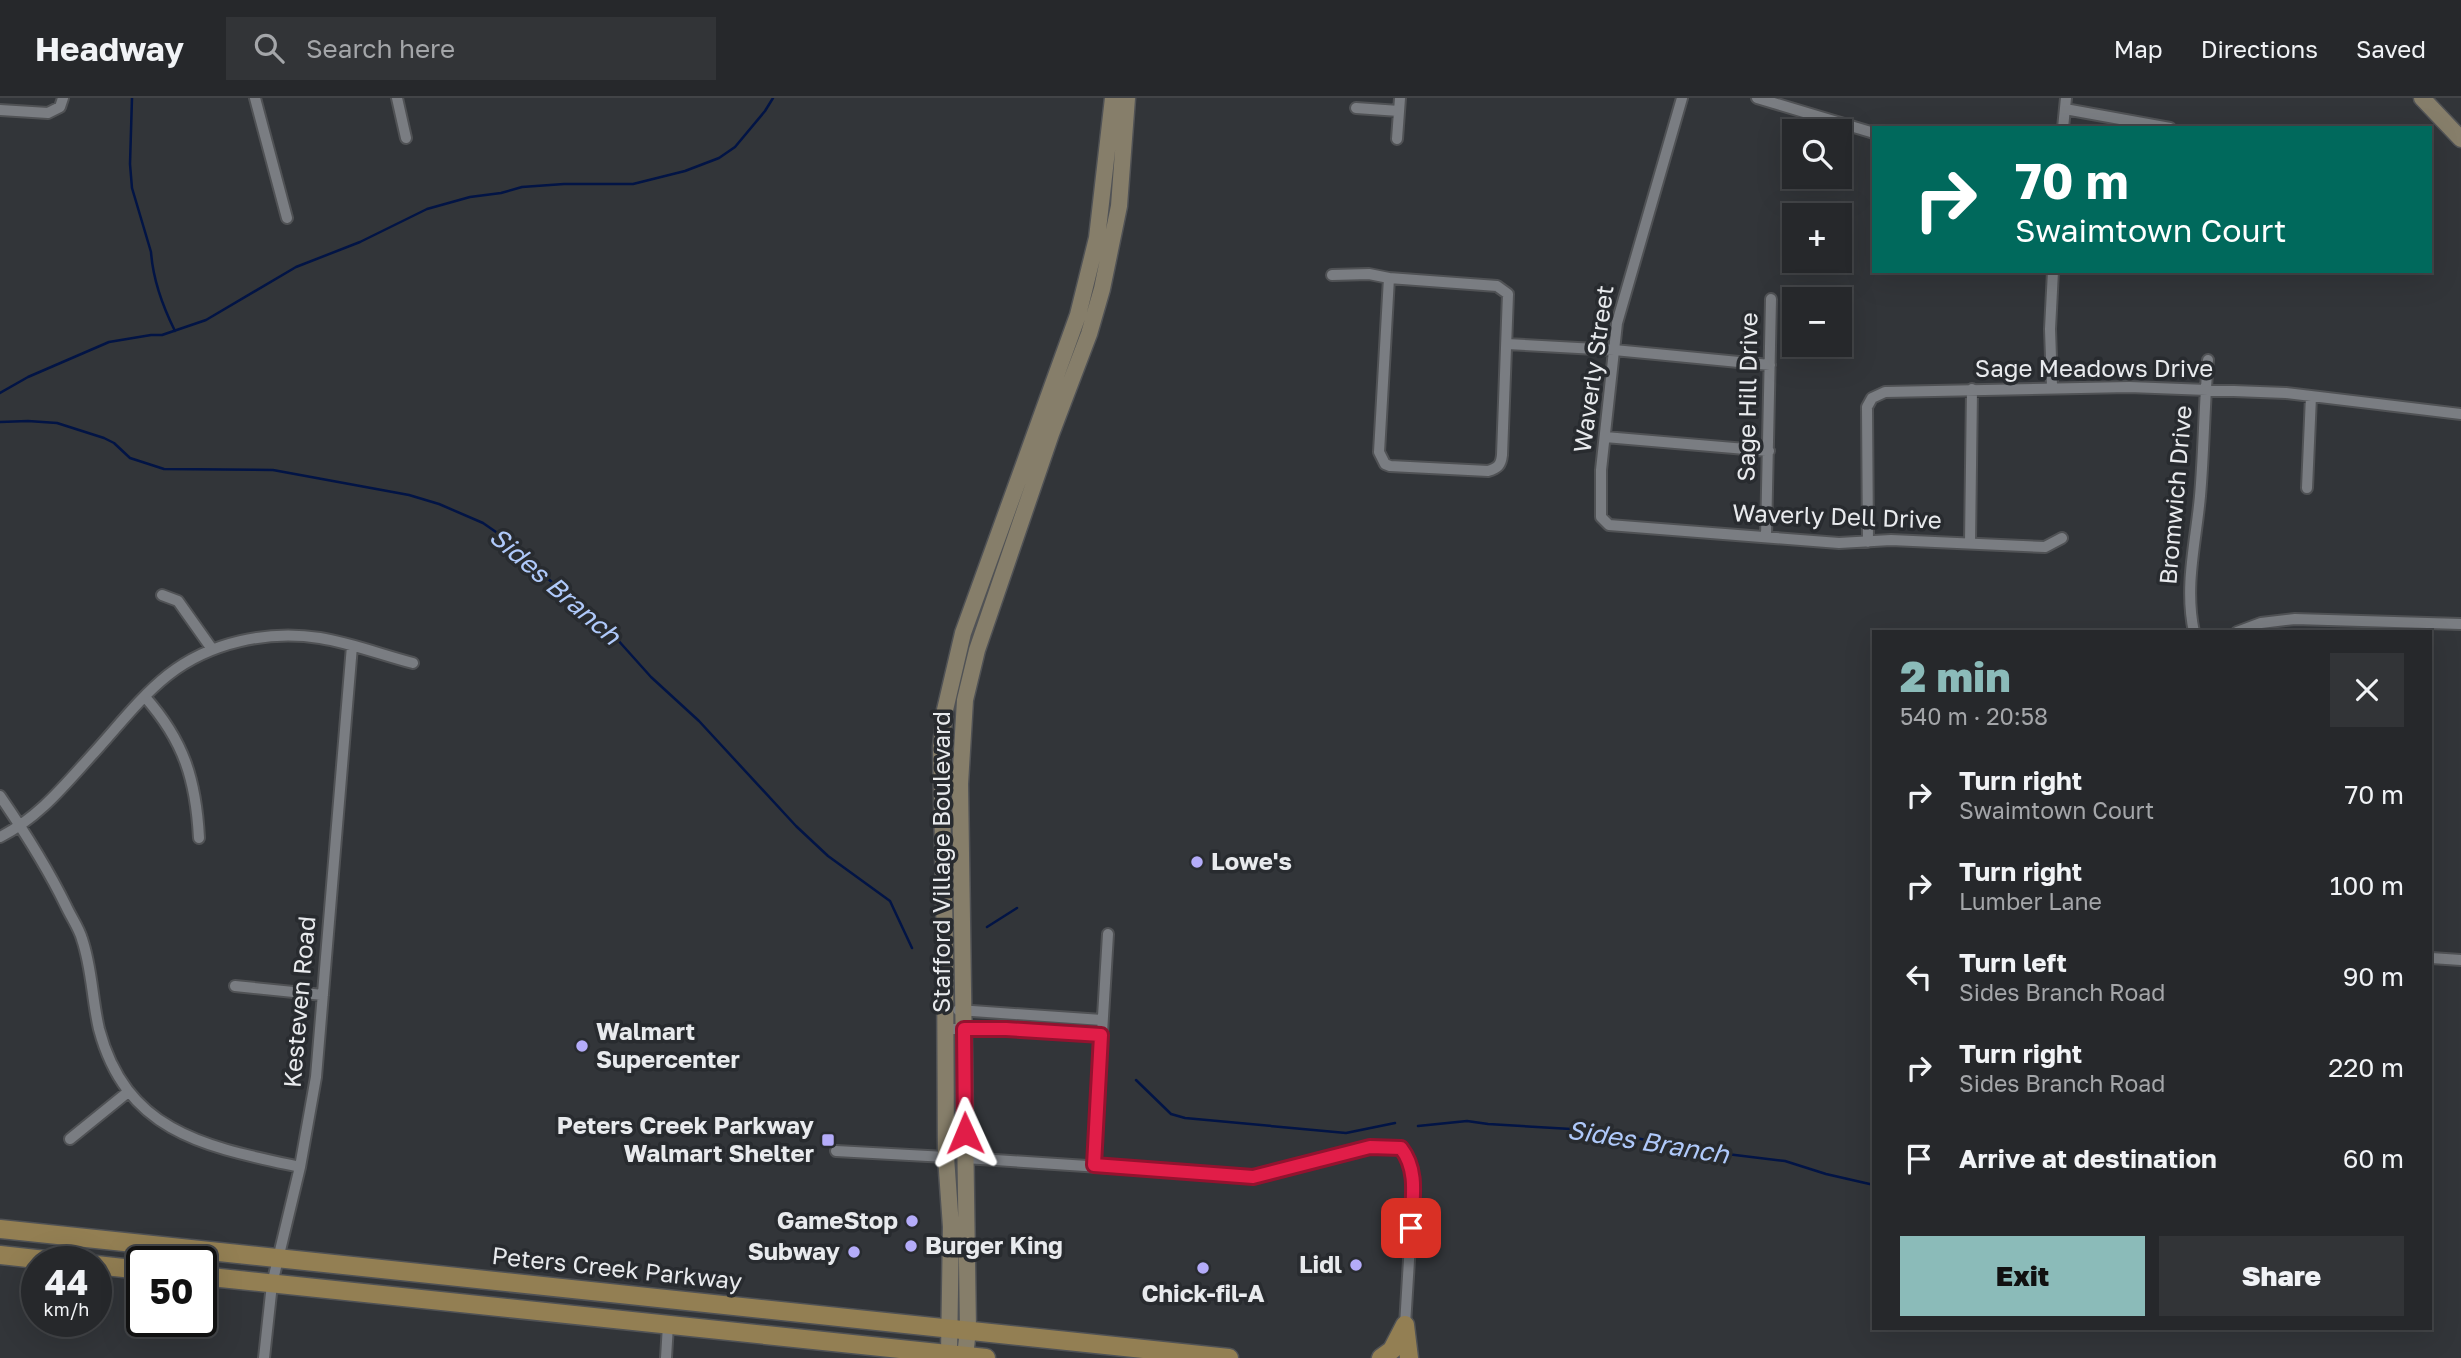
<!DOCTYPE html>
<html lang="en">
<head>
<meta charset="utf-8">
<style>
  body { margin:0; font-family:"Golos Text",sans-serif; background:#323437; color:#f1f3f6; height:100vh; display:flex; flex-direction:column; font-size:26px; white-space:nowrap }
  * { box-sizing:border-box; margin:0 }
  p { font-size:23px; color:#a4a6a9 }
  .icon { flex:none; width:38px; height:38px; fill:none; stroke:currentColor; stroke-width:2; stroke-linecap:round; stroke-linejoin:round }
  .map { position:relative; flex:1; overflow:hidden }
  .sheet { position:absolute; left:1872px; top:532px; width:560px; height:700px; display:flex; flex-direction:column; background:#26282b; border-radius:0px; box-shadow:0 7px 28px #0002,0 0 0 2px #424447 }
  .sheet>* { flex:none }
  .top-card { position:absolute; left:1872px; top:28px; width:560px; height:147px; border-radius:0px; box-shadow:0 7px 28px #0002,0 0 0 2px #424447; background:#00695c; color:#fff; overflow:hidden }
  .buttons { position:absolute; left:1782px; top:21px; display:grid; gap:14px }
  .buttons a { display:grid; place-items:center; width:70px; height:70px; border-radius:0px; background:#26282b; box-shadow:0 7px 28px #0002,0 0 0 2px #424447; font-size:35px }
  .speed { position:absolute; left:21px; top:1148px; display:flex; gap:14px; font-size:35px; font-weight:700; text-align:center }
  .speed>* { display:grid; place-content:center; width:91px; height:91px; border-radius:50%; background:#26282b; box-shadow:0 7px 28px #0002,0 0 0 2px #424447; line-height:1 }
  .speed small { font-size:18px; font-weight:400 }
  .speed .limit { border:4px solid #111; border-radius:10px; background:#fff; color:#111 }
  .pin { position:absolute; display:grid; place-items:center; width:60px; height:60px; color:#fff; margin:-30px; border-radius:14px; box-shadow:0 4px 10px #0006 }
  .me { position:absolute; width:77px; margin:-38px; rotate:359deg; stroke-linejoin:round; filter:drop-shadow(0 0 5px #0008) }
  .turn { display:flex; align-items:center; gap:24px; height:147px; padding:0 28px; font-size:32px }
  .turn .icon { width:91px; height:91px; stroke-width:2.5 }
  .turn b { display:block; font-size:49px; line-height:60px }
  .round { display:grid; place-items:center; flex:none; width:74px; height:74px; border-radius:0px; background:#323437 }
  .overview { display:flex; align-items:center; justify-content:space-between; height:119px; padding:0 28px }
  h1 { font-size:42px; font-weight:800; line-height:52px; color:#8bbbb9 }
  .button { display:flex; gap:14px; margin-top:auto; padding:14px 28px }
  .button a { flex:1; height:80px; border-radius:0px; background:#8bbbb9; color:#111; font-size:28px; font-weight:800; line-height:80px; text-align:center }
  .button a+a { background:#323437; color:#f1f3f6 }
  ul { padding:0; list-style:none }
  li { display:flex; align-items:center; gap:21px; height:91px; padding:0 28px }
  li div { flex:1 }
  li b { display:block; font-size:26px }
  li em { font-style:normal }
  header { display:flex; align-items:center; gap:42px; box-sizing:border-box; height:98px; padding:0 35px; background:#26282b; border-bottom:2px solid #424447 }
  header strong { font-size:33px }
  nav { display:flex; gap:38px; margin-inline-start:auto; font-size:24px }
  .search { width:490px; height:63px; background:#323437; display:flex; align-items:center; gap:18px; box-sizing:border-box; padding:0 24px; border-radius:0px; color:#a4a6a9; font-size:26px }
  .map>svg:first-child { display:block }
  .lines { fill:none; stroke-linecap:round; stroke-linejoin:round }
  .stream { stroke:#021445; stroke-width:2.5 }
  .street-casing { stroke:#505255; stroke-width:14 }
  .secondary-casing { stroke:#505255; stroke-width:19 }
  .primary-casing { stroke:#505255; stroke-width:21 }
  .street { stroke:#7a7d82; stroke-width:10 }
  .secondary { stroke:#867e6a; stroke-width:16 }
  .primary { stroke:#937f53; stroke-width:18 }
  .route-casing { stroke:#92132f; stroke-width:18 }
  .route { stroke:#e11d48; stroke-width:12 }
  .poi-dot { fill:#b4acf9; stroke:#282b2f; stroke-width:2.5 }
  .labels { text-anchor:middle; stroke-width:7; stroke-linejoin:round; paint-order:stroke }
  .street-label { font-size:24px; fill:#e8eaed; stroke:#282b2f }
  .poi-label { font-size:24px; font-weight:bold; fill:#e8eaed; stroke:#282b2f; text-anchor:end }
  .water-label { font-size:26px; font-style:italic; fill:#afc9fa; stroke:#282b2f }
</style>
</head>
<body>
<header>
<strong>Headway</strong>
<div class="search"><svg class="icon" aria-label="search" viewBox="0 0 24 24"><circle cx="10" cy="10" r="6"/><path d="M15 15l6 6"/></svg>Search here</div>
<nav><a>Map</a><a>Directions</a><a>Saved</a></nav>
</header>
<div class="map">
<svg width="2461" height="1260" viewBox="0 0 2461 1260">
  <rect width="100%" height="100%" fill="#323539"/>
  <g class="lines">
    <path class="stream" d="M132,0l-2,66 2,24 19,64c2,28 11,53 24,79
      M0,295l28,-16 81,-35 42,-7h11l44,-15 90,-53 64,-25 67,-33 43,-12 31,-4 21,-6 42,-3h69l52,-13 34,-13 16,-11 30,-36 8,-13
      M0,324l28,-1 29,2 47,15 10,5 16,15 34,11 109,1 136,25 30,9 44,19 13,9 58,52 45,35 52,58 48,44 97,105 32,30 62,45 22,47
      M987,829l30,-19
      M1136,982l35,34 14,4 161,15 49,-10
      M1418,1028l49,-5 21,3 117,7 81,18 99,12 41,13 48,11"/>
    <defs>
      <path id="street" d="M255,0l32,120
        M397,0l9,40
        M1682,0l-65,225 -16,147v47l8,8 230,18 52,-3 154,7 17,-9
        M1757,0l117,35
        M1356,10l43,3
        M2065,11l105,19
        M0,12l48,3 12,-6 3,-9
        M2063,30l3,-30
        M1397,41l3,-41
        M1332,177l37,-1 20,4
        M1389,180l108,8 11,8 -6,161c-1,10 -4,13 -14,16l-98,-5 -5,-2 -6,-12z
        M1507,246l107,6 156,15
        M2052,289l-2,-58 3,-58
        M1605,339l164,14
        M2307,390l4,-92
        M1766,439l5,-238
        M1868,444l-1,-135 5,-9 13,-6 244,-5 157,6 175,21
        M1970,445l2,-154
        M162,497l16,6 34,48
        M2194,534c-10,-46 2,-90 6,-136 4,-45 4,-90 8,-136
        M2237,534l24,-9 34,-4 166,5
        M145,599c39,44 51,83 54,141
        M0,698c24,35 47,71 66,110 5,11 13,22 16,33 10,29 10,60 17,90 28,105 109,118 201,138
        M0,739c38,-19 63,-50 91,-81 25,-27 48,-58 77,-81 42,-33 100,-45 152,-37 31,5 62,17 93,25
        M2431,860l30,2
        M235,888l88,9
        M958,912l144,10
        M945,931h60l97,6
        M70,1041l58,-47
        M836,1053l110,6
        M965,1060l288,19 117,-30 31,1 7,9 6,22 -9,146
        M1094,1067l14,-231
        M264,1260l8,-74 28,-117 16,-90 36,-431
        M666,1260l2,-33"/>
      <path id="secondary" d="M2422,0l39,41
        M949,1256l2,-127 -5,-70 -1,-207 -4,-203 4,-37 18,-77 115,-318 19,-77 16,-140
        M965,1258l3,-26 -8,-546 5,-84 12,-50 74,-216 38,-100 13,-45 17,-83 8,-108"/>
      <path id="primary" d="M0,1131l1229,129
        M0,1157l64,7
        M96,1167l46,5
        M201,1178l785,82
        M1405,1227l4,33
        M1381,1260l11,-8 13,-25"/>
    </defs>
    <use href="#street" class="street-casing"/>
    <use href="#secondary" class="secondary-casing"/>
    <use href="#primary" class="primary-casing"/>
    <use href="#street" class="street"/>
    <use href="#secondary" class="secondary"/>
    <use href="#primary" class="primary"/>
  </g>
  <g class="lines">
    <defs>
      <path id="route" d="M965,1035l-1,-104h42l95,6 -7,130 159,12 117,-30 31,1c18,23 11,52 10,80"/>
    </defs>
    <use href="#route" class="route-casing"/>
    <use href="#route" class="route"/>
  </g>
  <g class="poi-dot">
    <circle cx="1197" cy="764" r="7"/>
    <circle cx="582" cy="948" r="7"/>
    <rect x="821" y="1035" width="14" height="14" rx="3.5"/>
    <circle cx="912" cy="1123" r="7"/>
    <circle cx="911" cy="1148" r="7"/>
    <circle cx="854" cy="1154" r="7"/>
    <circle cx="1356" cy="1167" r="7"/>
    <circle cx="1203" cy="1170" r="7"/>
  </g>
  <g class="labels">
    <g class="street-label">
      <text transform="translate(1594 271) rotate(-82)" y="8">Waverly Street</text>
      <text x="2094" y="279">Sage Meadows Drive</text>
      <text transform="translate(1748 299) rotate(-89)" y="8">Sage Hill Drive</text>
      <text transform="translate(2176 397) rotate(-85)" y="8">Bromwich Drive</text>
      <text transform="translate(1837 419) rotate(2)" y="8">Waverly Dell Drive</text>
      <text transform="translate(942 764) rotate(-90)" y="8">Stafford Village Boulevard</text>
      <text transform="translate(300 904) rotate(-85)" y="8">Kesteven Road</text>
      <text transform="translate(617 1171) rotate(6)" y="8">Peters Creek Parkway</text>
    </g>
    <g class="poi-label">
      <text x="1211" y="772" text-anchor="start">Lowe's</text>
      <text x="596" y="942" text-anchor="start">Walmart<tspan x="596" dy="28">Supercenter</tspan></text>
      <text x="814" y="1036">Peters Creek Parkway<tspan x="814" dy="28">Walmart Shelter</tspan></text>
      <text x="898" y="1131">GameStop</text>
      <text x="925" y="1156" text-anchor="start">Burger King</text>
      <text x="840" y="1162">Subway</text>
      <text x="1342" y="1175">Lidl</text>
      <text x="1203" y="1204" text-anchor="middle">Chick-fil-A</text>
    </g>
    <g class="water-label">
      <text transform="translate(555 488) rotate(41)" y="9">Sides Branch</text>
      <text transform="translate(1648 1044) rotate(9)" y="9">Sides Branch</text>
    </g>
  </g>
</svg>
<div class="buttons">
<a><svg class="icon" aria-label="search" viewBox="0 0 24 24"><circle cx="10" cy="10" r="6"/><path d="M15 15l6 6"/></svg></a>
<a>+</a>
<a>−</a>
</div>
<div class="speed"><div>44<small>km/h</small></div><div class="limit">50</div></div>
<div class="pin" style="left:1411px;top:1130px;background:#d93025"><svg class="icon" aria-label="arrive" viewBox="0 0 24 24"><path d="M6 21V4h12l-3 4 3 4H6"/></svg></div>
<svg class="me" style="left:965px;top:1035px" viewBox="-20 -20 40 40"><path d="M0-17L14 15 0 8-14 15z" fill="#e11d48" stroke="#fff" stroke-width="4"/></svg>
<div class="top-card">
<div class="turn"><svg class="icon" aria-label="right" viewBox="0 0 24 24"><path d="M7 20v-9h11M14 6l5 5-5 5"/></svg><div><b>70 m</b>Swaimtown Court</div></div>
</div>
<section class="sheet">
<div class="overview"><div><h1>2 min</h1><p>540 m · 20:58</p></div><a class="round"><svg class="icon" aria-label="close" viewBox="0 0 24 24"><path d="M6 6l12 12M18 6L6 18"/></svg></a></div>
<ul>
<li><svg class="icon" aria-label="right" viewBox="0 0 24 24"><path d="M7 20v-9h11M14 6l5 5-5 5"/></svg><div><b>Turn right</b><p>Swaimtown Court</p></div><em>70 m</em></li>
<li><svg class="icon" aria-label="right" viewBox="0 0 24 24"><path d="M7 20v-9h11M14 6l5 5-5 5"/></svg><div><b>Turn right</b><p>Lumber Lane</p></div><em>100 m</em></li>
<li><svg class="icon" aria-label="left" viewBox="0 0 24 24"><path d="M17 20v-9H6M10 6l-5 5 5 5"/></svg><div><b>Turn left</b><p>Sides Branch Road</p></div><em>90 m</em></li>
<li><svg class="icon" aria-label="right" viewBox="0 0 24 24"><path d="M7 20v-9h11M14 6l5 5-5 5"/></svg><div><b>Turn right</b><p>Sides Branch Road</p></div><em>220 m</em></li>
<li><svg class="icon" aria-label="arrive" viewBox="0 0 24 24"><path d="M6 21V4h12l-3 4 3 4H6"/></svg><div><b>Arrive at destination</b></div><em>60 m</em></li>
</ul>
<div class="button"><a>Exit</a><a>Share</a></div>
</section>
</div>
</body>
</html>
